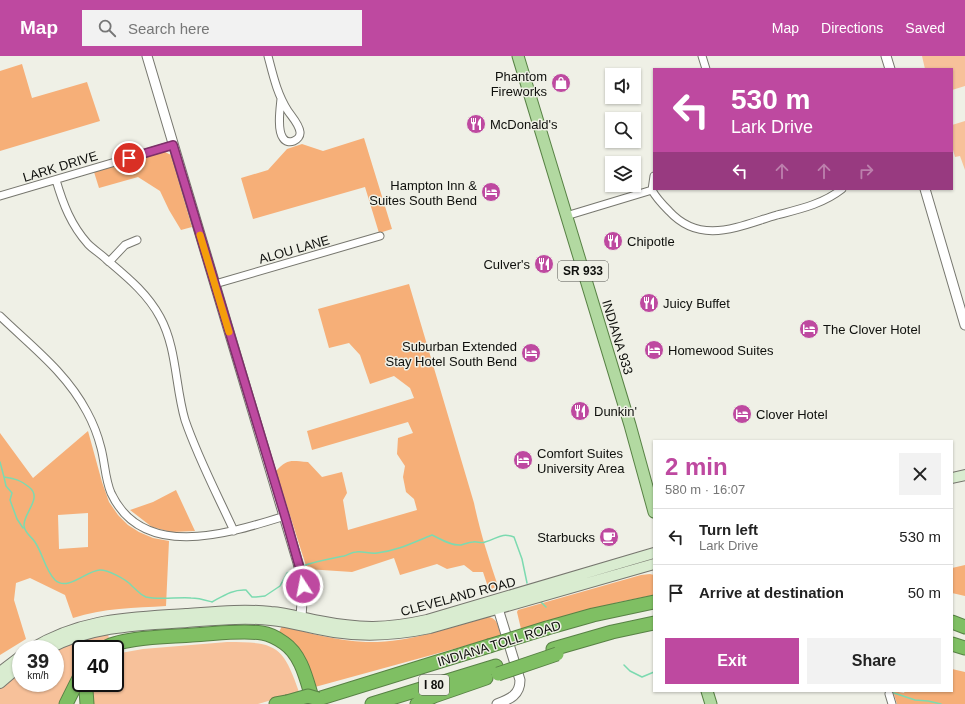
<!DOCTYPE html>
<html lang="en">
<head>
<meta charset="utf-8">
<style>
  body { margin:0; font-family:Helvetica,sans-serif; background:#f2f2f2; color:#222; height:100vh; display:flex; flex-direction:column; font-size:15px; white-space:nowrap }
  * { box-sizing:border-box; margin:0 }
  p { font-size:13px; color:#767676 }
  .icon { flex:none; width:22px; height:22px; fill:none; stroke:currentColor; stroke-width:2; stroke-linecap:round; stroke-linejoin:round }
  .map { position:relative; flex:1; overflow:hidden }
  .panel { position:absolute; left:653px; top:384px; width:300px; height:252px; display:flex; flex-direction:column; background:#fff; border-radius:0px; box-shadow:0 1px 3px #0004 }
  .panel>* { flex:none }
  .hud { position:absolute; left:653px; top:12px; width:300px; height:122px; border-radius:0px; box-shadow:0 1px 3px #0004; background:#be49a0; color:#fff; overflow:hidden }
  .buttons { position:absolute; left:605px; top:12px; display:grid; gap:8px }
  .buttons a { display:grid; place-items:center; width:36px; height:36px; border-radius:0px; background:#fff; box-shadow:0 1px 3px #0004; font-size:20px }
  .speed { position:absolute; left:12px; top:584px; display:flex; gap:8px; font-size:20px; font-weight:700; text-align:center }
  .speed>* { display:grid; place-content:center; width:52px; height:52px; border-radius:50%; background:#fff; box-shadow:0 1px 3px #0004; line-height:1 }
  .speed small { font-size:10px; font-weight:400 }
  .speed .limit { border:2px solid #111; border-radius:6px; background:#fff; color:#111 }
  .pin { position:absolute; display:grid; place-items:center; width:34px; height:34px; color:#fff; margin:-17px; border:2px solid #fff; border-radius:50%; box-shadow:0 1px 4px #0007 }
  .me { position:absolute; width:44px; margin:-22px; rotate:349deg; stroke-linejoin:round; filter:drop-shadow(0 0 3px #0008) }
  .turn { display:flex; align-items:center; gap:14px; height:84px; padding:0 12px; font-size:18px }
  .turn .icon { width:52px; height:52px; stroke-width:2.5 }
  .turn b { display:block; font-size:28px; line-height:34px }
  .lanes { display:flex; align-items:center; height:38px; padding:0 12px; background:#0003; justify-content:center; gap:20px; direction:ltr }
  .lanes .off { opacity:.35 }
  .round { display:grid; place-items:center; flex:none; width:42px; height:42px; border-radius:0px; background:#f2f2f2 }
  .summary { display:flex; align-items:center; justify-content:space-between; height:68px; padding:0 12px }
  h1 { font-size:24px; font-weight:800; line-height:30px; color:#be49a0 }
  .action { display:flex; gap:8px; margin-top:auto; padding:8px 12px }
  .action a { flex:1; height:46px; border-radius:0px; background:#be49a0; color:#fff; font-size:16px; font-weight:800; line-height:46px; text-align:center }
  .action a+a { background:#f2f2f2; color:#222 }
  ul { padding:0; list-style:none }
  li { display:flex; align-items:center; gap:12px; height:56px; padding:0 12px; border-top:1px solid #e0e0e0 }
  li div { flex:1 }
  li b { display:block; font-size:15px }
  li em { font-style:normal }
  header { display:flex; align-items:center; gap:24px; box-sizing:border-box; height:56px; padding:0 20px; background:#be49a0; color:#fff }
  header strong { font-size:19px }
  nav { display:flex; gap:22px; margin-inline-start:auto; font-size:14px }
  .search { width:280px; height:36px; background:#f2f2f2; display:flex; align-items:center; gap:10px; box-sizing:border-box; padding:0 14px; border-radius:0px; color:#767676; font-size:15px }
  .map>svg:first-child { display:block }
  .green { fill:#f7c19a }
  .forest { fill:#f6af78; fill-rule:evenodd }
  .lines { fill:none; stroke-linecap:round; stroke-linejoin:round }
  .stream { stroke:#7cdab0; stroke-width:1.5 }
  .minor-casing { stroke:#77776f; stroke-width:9 }
  .tertiary-casing { stroke:#77776f; stroke-width:11 }
  .secondary-casing { stroke:#77776f; stroke-width:12 }
  .primary-casing { stroke:#588245; stroke-width:13 }
  .motorway-casing { stroke:#588245; stroke-width:15 }
  .minor { stroke:#fff; stroke-width:7 }
  .tertiary { stroke:#fff; stroke-width:9 }
  .secondary { stroke:#d9ecd0; stroke-width:10 }
  .primary { stroke:#b2d9a1; stroke-width:11 }
  .motorway { stroke:#7fbf63; stroke-width:13 }
  .motorway-bridge-casing { stroke:#588245; stroke-width:15; stroke-linecap:butt }
  .motorway-bridge { stroke:#7fbf63; stroke-width:13 }
  .route-casing { stroke:#7c2f68; stroke-width:10 }
  .route { stroke:#be49a0; stroke-width:7 }
  .slow { stroke:#f59e0b; stroke-width:7 }
  .labels { text-anchor:middle; stroke-width:3; stroke-linejoin:round; paint-order:stroke }
  .shield { fill:#eff0e6; stroke:#52534e; stroke-width:1 }
  .shield-label { font-size:12px; font-weight:bold; fill:#0f100d }
  .poi-label { font-size:13px; fill:#0f100d; stroke:#eff0e6; text-anchor:start }
  .street-label { font-size:13px; fill:#0f100d; stroke:#eff0e6 }
</style>
</head>
<body>
<header>
<strong>Map</strong>
<div class="search"><svg class="icon" aria-label="search" viewBox="0 0 24 24"><circle cx="10" cy="10" r="6"/><path d="M15 15l6 6"/></svg>Search here</div>
<nav><a>Map</a><a>Directions</a><a>Saved</a></nav>
</header>
<div class="map">
<svg width="965" height="648" viewBox="0 0 965 648">
  <rect width="100%" height="100%" fill="#eff0e6"/>
  <path class="green" d="M922,0h43v30l-13,4v-21h-27z
    M965,65v49l-5,-14 -5,1 -3,-11v-21z
    M108,578l1,5 -11,5 -6,5h-11v13l-20,42h-61v-16l21,-17v12h34v-33l30,-11z
    M227,586c49,0 56,3 72,50l-41,12h-167v-21h24v-29l28,-5z"/>
  <path class="forest" d="M22,8l10,34 55,-16 13,39 -100,30v-80z
    M364,82l28,91 -13,4 -14,-46 -112,32 -12,-41 27,-8 19,-21 15,-5 21,7z
    M165,96l6,3 21,72 -11,3 -12,-20 -9,-19 -22,-14 -39,11 -5,-16z
    M409,228l65,219c6,29 15,56 24,83l-9,4 -6,-18h-10l-9,-7 -17,4 -10,-5 -37,11 -6,-17 -42,14 -45,-3 -31,-98c12,-13 15,-10 32,-9l14,15 20,-5 5,21 -4,7 5,30 69,-20 -3,-11 -8,-7 -3,-15 2,-11 -8,-12 1,-16 15,-5 -5,-11 -96,28 -5,-19 107,-33 -4,-10 -16,-12 -24,8 -10,-29 -11,-12 -20,5 -11,-39z
    M88,375l14,51 7,20 9,13 10,10 11,7 14,6 16,3 -3,65c-31,2 -63,2 -93,12l-8,-23 -35,-17 -14,5 -2,17 12,39 -26,16v-222l33,45zM88,457v34l-29,2 -1,-34z
    M176,434l19,41 -24,1 -19,-5 -22,-17 23,-8z
    M965,509v31l-13,-3v-25z
    M650,518l4,1v20l-35,7 -98,27 -4,-17 1,-2 123,-35z
    M488,561c10,1 10,10 13,19l-186,51c-8,-25 -11,-42 -36,-55l3,-6c27,7 55,15 84,16 42,1 82,-14 122,-25z
    M952,613l13,3v32h-68l-4,-13 11,2 1,-2h47z"/>
  <g class="lines">
    <path class="stream" d="M0,406l4,15c12,2 16,3 25,10 14,11 -5,25 -5,38 0,8 8,12 11,17 8,12 10,28 20,38 13,12 32,-10 45,-10 8,0 26,9 32,16 5,4 7,8 14,11 11,3 33,0 45,1 8,0 14,2 21,4 11,-6 21,-13 34,-12l6,7h4l9,-1 15,-10 7,-13 9,-4
      M4,421l2,9 6,7 -2,7 7,19 6,9
      M303,510c13,-5 27,-7 41,-10 4,-1 8,-4 12,-4 7,-1 14,2 21,1 20,-2 37,-11 55,-18 9,4 19,11 29,10 4,-1 8,-3 12,-3 4,-1 8,2 12,0 12,-3 16,-10 29,-5l8,22 5,24
      M541,546l5,5
      M624,609l6,6 12,6 12,-5
      M891,636l24,8 13,1 13,3"/>
    <defs>
      <path id="minor" d="M268,0c5,19 9,38 20,55 4,6 11,13 12,21 1,8 -12,14 -17,6 -6,-8 -3,-29 -2,-39
        M702,0l4,13
        M56,124c7,24 15,45 32,64 6,6 13,10 19,16 20,17 40,33 53,57 17,31 15,69 25,103 13,38 32,74 49,111
        M652,134c4,8 10,14 17,21 32,35 70,15 108,4 23,-6 46,-11 65,-26
        M652,134l2,-14
        M0,140l173,-51
        M566,160l86,-26
        M109,206l16,-17 12,-5
        M215,228l165,-48
        M0,260c31,30 66,56 87,96 6,11 11,24 14,36 4,15 4,31 10,45 32,69 119,40 174,23
        M889,638l3,10"/>
      <path id="tertiary" d="M147,0l151,507 5,23 -2,31
        M886,0l4,13
        M925,133l40,136
        M496,546l24,78c0,15 -10,19 -23,24"/>
      <path id="secondary" d="M952,422l13,-3
        M31,593c51,-31 98,-31 155,-35 28,-2 57,-5 85,-2 16,1 32,6 48,9 40,8 68,8 108,-1l227,-67
        M48,593c43,-23 91,-24 139,-27 28,-2 56,-5 84,-2 21,2 42,9 63,12 33,5 63,3 96,-4l224,-64
        M0,616l21,-16
        M0,627l21,-18"/>
      <path id="primary" d="M518,0l112,369 24,87
        M707,635l4,13"/>
      <path id="motorway" d="M952,566l13,5
        M547,572l46,-13 61,-13
        M952,588l13,4
        M103,593c17,-12 67,-12 89,-14 23,-1 47,-5 70,-2 8,1 15,5 22,10 19,13 23,40 30,61
        M553,593l59,-17 42,-9
        M86,627v7l1,14
        M318,643l171,-53
        M66,648l15,-30
        M276,648l11,-2
        M372,648l124,-38
        M417,648l17,-8 52,-18"/>
    </defs>
    <use href="#minor" class="minor-casing"/>
    <use href="#tertiary" class="tertiary-casing"/>
    <use href="#secondary" class="secondary-casing"/>
    <use href="#primary" class="primary-casing"/>
    <use href="#motorway" class="motorway-casing"/>
    <use href="#minor" class="minor"/>
    <use href="#tertiary" class="tertiary"/>
    <use href="#secondary" class="secondary"/>
    <use href="#primary" class="primary"/>
    <use href="#motorway" class="motorway"/>
    <defs>
      <path id="motorway-bridge" d="M489,590l58,-18
        M498,618l59,-20
        M287,646l21,-6 10,3"/>
    </defs>
    <use href="#motorway-bridge" class="motorway-bridge-casing"/>
    <use href="#motorway-bridge" class="motorway-bridge"/>
  </g>
  <g class="lines">
    <defs>
      <path id="route" d="M129,102l44,-13 112,371 17,60 1,10"/>
    </defs>
    <use href="#route" class="route-casing"/>
    <use href="#route" class="route"/>
    <path class="slow" d="M200,179l29,97"/>
  </g>
  <defs>
    <symbol id="shop-disc" viewBox="-11 -11 22 22"><circle r="9.5" fill="#be49a0" stroke="#eff0e6"/><path d="M-5-2.5h2.3a2.7 3.5 0 0 1 5.4 0H5L5.5 6h-11ZM-1.5-2.5h3a1.5 2.3 0 0 0-3 0Z" fill="#fff"/></symbol>
    <symbol id="restaurant-disc" viewBox="-11 -11 22 22"><circle r="9.5" fill="#be49a0" stroke="#eff0e6"/><path d="M-5-6h1v4h1v-4h1v4h1v-4h1v5L-1.5 .5V6h-2V.5L-5-1ZM5-6V6H3V1.5H1.5Q1.5-4 5-6Z" fill="#fff"/></symbol>
    <symbol id="hotel-disc" viewBox="-11 -11 22 22"><circle r="9.5" fill="#be49a0" stroke="#eff0e6"/><path d="M-6-4.5h1.5V1H6V5H4.5V3h-9V5H-6ZM-4 0a1.8 1.8 0 1 1 3.6 0ZM.5 0V-2.5h3Q6-2.5 6 0Z" fill="#fff"/></symbol>
    <symbol id="cafe-disc" viewBox="-11 -11 22 22"><circle r="9.5" fill="#be49a0" stroke="#eff0e6"/><path d="M-5.5-4.5H6V0H3Q3 3.5 0 3.5H-2.5Q-5.5 3.5-5.5 0ZM3-3.2v2h1.7v-2ZM-6 4.5H4V6H-6Z" fill="#fff"/></symbol>
  </defs>
  <g fill-rule="evenodd">
    <use href="#shop-disc" x="550" y="16" width="22" height="22"/>
    <use href="#restaurant-disc" x="465" y="57" width="22" height="22"/>
    <use href="#hotel-disc" x="480" y="125" width="22" height="22"/>
    <use href="#restaurant-disc" x="602" y="174" width="22" height="22"/>
    <use href="#restaurant-disc" x="533" y="197" width="22" height="22"/>
    <use href="#restaurant-disc" x="638" y="236" width="22" height="22"/>
    <use href="#hotel-disc" x="798" y="262" width="22" height="22"/>
    <use href="#hotel-disc" x="643" y="283" width="22" height="22"/>
    <use href="#hotel-disc" x="520" y="286" width="22" height="22"/>
    <use href="#restaurant-disc" x="569" y="344" width="22" height="22"/>
    <use href="#hotel-disc" x="731" y="347" width="22" height="22"/>
    <use href="#hotel-disc" x="512" y="393" width="22" height="22"/>
    <use href="#cafe-disc" x="598" y="470" width="22" height="22"/>
  </g>
  <g class="labels">
    <g class="shield">
      <rect x="558" y="205" width="50" height="20" rx="3"/>
      <rect x="419" y="619" width="30" height="20" rx="3"/>
    </g>
    <g class="shield-label">
      <text x="583" y="219">SR 933</text>
      <text x="434" y="633">I 80</text>
    </g>
    <g class="poi-label">
      <text x="547" y="25" text-anchor="end">Phantom<tspan x="547" dy="15">Fireworks</tspan></text>
      <text x="490" y="73">McDonald's</text>
      <text x="477" y="134" text-anchor="end">Hampton Inn &amp;<tspan x="477" dy="15">Suites South Bend</tspan></text>
      <text x="627" y="190">Chipotle</text>
      <text x="530" y="213" text-anchor="end">Culver's</text>
      <text x="663" y="252">Juicy Buffet</text>
      <text x="823" y="278">The Clover Hotel</text>
      <text x="517" y="295" text-anchor="end">Suburban Extended<tspan x="517" dy="15">Stay Hotel South Bend</tspan></text>
      <text x="668" y="299">Homewood Suites</text>
      <text x="594" y="360">Dunkin'</text>
      <text x="756" y="363">Clover Hotel</text>
      <text x="537" y="402">Comfort Suites<tspan x="537" dy="15">University Area</tspan></text>
      <text x="595" y="486" text-anchor="end">Starbucks</text>
    </g>
    <g class="street-label">
      <text transform="translate(60 110) rotate(-17)" y="5">LARK DRIVE</text>
      <text transform="translate(294 193) rotate(-16)" y="5">ALOU LANE</text>
      <text transform="translate(618 281) rotate(73)" y="5">INDIANA 933</text>
      <text transform="translate(458 540) rotate(-15)" y="5">CLEVELAND ROAD</text>
      <text transform="translate(499 587) rotate(-17)" y="5">INDIANA TOLL ROAD</text>
    </g>
  </g>
</svg>
<div class="buttons">
<a><svg class="icon" aria-label="sound" viewBox="0 0 24 24"><path d="M4 9h4l5-4v14l-5-4H4zM17 9q2 3 0 6"/></svg></a>
<a><svg class="icon" aria-label="search" viewBox="0 0 24 24"><circle cx="10" cy="10" r="6"/><path d="M15 15l6 6"/></svg></a>
<a><svg class="icon" aria-label="layers" viewBox="0 0 24 24"><path d="M12 4l9 5-9 5-9-5zM3 14l9 5 9-5"/></svg></a>
</div>
<div class="speed"><div>39<small>km/h</small></div><div class="limit">40</div></div>
<div class="pin" style="left:129px;top:102px;background:#d93025"><svg class="icon" aria-label="arrive" viewBox="0 0 24 24"><path d="M6 21V4h12l-3 4 3 4H6"/></svg></div>
<svg class="me" style="left:303px;top:530px" viewBox="-20 -20 40 40"><circle r="17" fill="#be49a0" stroke="#fff" stroke-width="3"/><path d="M0-11L8 9 0 5-8 9z" fill="#fff"/></svg>
<div class="hud">
<div class="turn"><svg class="icon" aria-label="left" viewBox="0 0 24 24"><path d="M17 20v-9H6M10 6l-5 5 5 5"/></svg><div><b>530 m</b>Lark Drive</div></div>
<div class="lanes"><svg class="icon" aria-label="left" viewBox="0 0 24 24"><path d="M17 20v-9H6M10 6l-5 5 5 5"/></svg><svg class="icon off" aria-label="ahead" viewBox="0 0 24 24"><path d="M12 20V5M6 11l6-6 6 6"/></svg><svg class="icon off" aria-label="ahead" viewBox="0 0 24 24"><path d="M12 20V5M6 11l6-6 6 6"/></svg><svg class="icon off" aria-label="right" viewBox="0 0 24 24"><path d="M7 20v-9h11M14 6l5 5-5 5"/></svg></div>
</div>
<section class="panel">
<div class="summary"><div><h1>2 min</h1><p>580 m · 16:07</p></div><a class="round"><svg class="icon" aria-label="close" viewBox="0 0 24 24"><path d="M6 6l12 12M18 6L6 18"/></svg></a></div>
<ul>
<li><svg class="icon" aria-label="left" viewBox="0 0 24 24"><path d="M17 20v-9H6M10 6l-5 5 5 5"/></svg><div><b>Turn left</b><p>Lark Drive</p></div><em>530 m</em></li>
<li><svg class="icon" aria-label="arrive" viewBox="0 0 24 24"><path d="M6 21V4h12l-3 4 3 4H6"/></svg><div><b>Arrive at destination</b></div><em>50 m</em></li>
</ul>
<div class="action"><a>Exit</a><a>Share</a></div>
</section>
</div>
</body>
</html>
